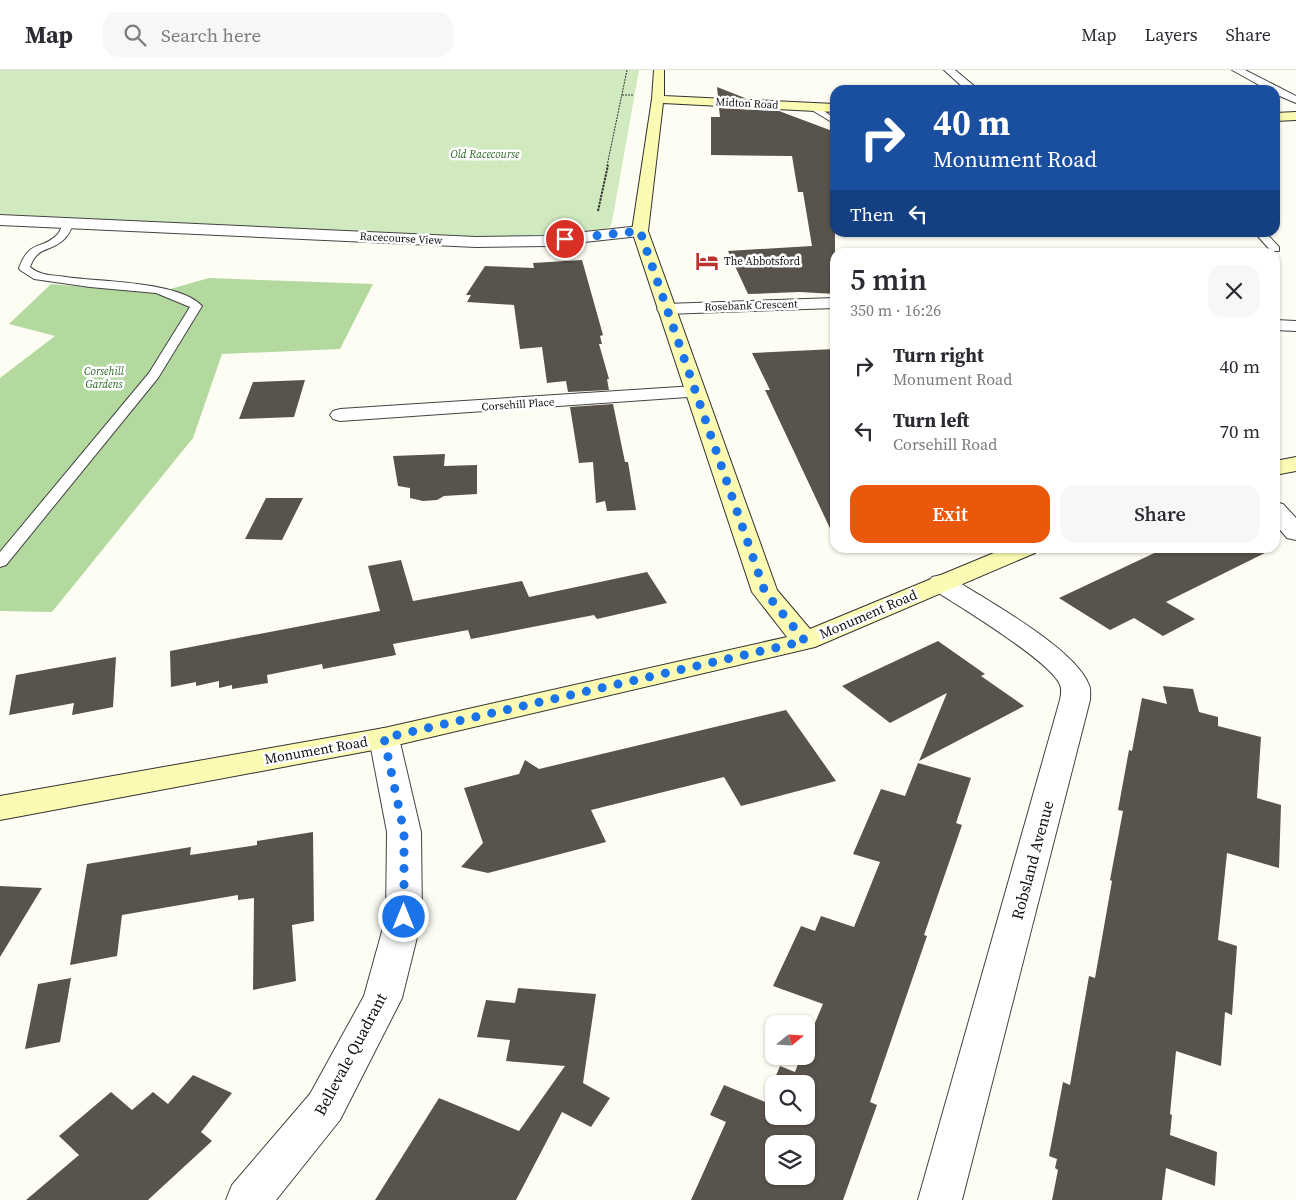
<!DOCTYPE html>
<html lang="en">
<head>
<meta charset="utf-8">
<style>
  body { margin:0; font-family:"Source Serif 4",serif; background:#f7f7f7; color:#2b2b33; height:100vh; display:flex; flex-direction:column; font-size:19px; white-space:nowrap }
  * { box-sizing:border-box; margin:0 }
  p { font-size:16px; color:#7c7c81 }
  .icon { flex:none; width:28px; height:28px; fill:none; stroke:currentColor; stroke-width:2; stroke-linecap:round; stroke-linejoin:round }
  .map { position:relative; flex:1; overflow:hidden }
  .side { position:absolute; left:830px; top:178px; width:450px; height:305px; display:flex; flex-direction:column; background:#fff; border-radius:15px; box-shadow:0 1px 4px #0004 }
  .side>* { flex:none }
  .hud { position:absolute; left:830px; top:15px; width:450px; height:152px; border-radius:15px; box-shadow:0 1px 4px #0004; background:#1a4fa0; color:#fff; overflow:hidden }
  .needle { width:32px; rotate:72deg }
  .tools { position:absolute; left:765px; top:945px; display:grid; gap:10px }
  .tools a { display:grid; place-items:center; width:50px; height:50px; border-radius:10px; background:#fff; box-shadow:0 1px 4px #0004; font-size:25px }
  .pin { position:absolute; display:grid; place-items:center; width:42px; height:42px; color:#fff; margin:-21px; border:2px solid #fff; border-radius:50%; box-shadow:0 1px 5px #0007 }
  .me { position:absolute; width:55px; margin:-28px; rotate:0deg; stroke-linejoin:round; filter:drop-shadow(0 0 4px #0008) }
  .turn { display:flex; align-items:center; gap:18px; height:105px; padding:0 20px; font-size:22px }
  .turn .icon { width:65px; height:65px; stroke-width:2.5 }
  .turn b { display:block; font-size:35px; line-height:42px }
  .then { display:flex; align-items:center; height:48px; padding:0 20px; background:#0003; gap:10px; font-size:19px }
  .round { display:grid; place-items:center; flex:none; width:52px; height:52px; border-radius:15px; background:#f7f7f7 }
  .overview { display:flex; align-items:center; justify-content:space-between; height:85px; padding:0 20px }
  h1 { font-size:30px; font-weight:600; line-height:38px }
  .action { display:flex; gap:10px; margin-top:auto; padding:10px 20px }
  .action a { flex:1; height:58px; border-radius:15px; background:#ea580c; color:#fff; font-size:20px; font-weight:600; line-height:58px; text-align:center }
  .action a+a { background:#f7f7f7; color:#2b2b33 }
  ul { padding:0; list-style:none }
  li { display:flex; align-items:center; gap:15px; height:65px; padding:0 20px }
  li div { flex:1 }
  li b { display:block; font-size:19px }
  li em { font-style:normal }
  header { display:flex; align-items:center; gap:30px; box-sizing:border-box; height:70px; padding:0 25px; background:#fff; border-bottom:1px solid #e1e1e2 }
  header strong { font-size:24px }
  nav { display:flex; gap:28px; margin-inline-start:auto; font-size:18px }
  .search { width:350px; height:45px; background:#f7f7f7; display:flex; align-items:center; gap:12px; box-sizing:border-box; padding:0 18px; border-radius:15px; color:#7c7c81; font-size:19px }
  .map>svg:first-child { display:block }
  .green { fill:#d0e9be }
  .forest { fill:#b3d99e }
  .building { fill:#59534d; fill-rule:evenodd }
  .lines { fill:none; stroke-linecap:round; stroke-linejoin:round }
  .lane-casing { stroke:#434343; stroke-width:2 }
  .street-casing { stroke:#434343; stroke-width:2 }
  .secondary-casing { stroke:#323232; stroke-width:2 }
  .path-far1 { stroke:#323232; stroke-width:1; stroke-dasharray:2 1; stroke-linecap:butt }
  .path { stroke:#323232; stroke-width:2; stroke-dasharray:2.5 1; stroke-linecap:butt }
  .lane { fill:#fff; fill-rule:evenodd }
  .street { fill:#fff; fill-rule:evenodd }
  .secondary { fill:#fbfab3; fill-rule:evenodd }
  .route { stroke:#1a73e8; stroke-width:9; stroke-dasharray:0 16.2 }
  .labels { text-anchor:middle; stroke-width:5; stroke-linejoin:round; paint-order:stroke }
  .far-street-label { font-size:11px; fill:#101010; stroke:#fff }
  .far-park-label { font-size:11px; font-style:italic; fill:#2a6622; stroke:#fff }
  .far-poi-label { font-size:11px; fill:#101010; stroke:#fff; text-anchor:start }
  .street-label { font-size:14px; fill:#101010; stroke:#fff }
  .near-street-label { font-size:16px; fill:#101010; stroke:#fff }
</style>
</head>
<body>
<header>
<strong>Map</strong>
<div class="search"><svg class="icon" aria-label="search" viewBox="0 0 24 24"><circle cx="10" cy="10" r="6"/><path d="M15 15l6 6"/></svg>Search here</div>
<nav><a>Map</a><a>Layers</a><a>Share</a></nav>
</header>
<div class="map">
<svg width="1296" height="1130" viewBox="0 0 1296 1130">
  <rect width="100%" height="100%" fill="#fefdf4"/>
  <path class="green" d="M0,0h639l-27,152 -2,5 -18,6 -23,3 -89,2 -480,-22z"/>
  <path class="forest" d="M209,208l164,6 -33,65 -118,5 -29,84 -141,174 -52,-1v-233l55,-42 -46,-12 42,-40 105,9z"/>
  <path class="building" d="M717,17l28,11 -27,-1z
    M719,38l60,3 56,21v162l-35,-2 -52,2 -20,-43 84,-5 -9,-54h-5l-6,-36 -81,-1v-38h9z
    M582,190l21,75 -3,1 2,8h-3l10,35h-2l2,11 -41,2 -2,-11 -19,2 -5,-36 -22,2 -6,-44 -47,-3 4,-7h-5l19,-29 49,2 -1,-5z
    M835,279v190l-70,-149h5l-18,-37z
    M305,310l-11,37 -55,2 14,-37z
    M613,334l12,58h3l8,48 -29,1 -2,-10 -9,2 -3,-41 -14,1 -9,-56z
    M445,384l-1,12 33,-1v29l-33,2 -7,4 -14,1 -13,-3v-10l-12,-2 -5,-30z
    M266,428h37l-21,42 -37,-1z
    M1165,478h110l-109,54 29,17 -32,17 -29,-18 -24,12 -51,-32z
    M401,490l12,41 109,-20 7,16 118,-25 20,31 -70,16 -3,-4 -123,24 -3,-9 -75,14 3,11 -73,14 -1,-5 -55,11 1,8 -36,6v-4l-13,3v-7l-23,5v-4l-25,5 -1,-36 210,-40 -12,-45z
    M938,571l47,33 -4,2 43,30 -105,55 28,-68 -57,30 -48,-37z
    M116,587l-3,50 -41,8 2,-12 -65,12 7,-40z
    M1163,616l30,3 6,23 19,5v9l43,11 -4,61 24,7 -2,63 -52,-15 -9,87 19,6 -5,69 -7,-3 -4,54 -45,-15 -6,63 2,1 -2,20 47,17 -2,34 -49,-18 -4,32h-110l6,-30 -3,-2 2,-9 -8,-3 14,-74 7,3 19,-109 6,2 17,-97 -2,-1 13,-69 -5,-1 11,-60 3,1 10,-53 25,6z
    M786,640l50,71 -95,25 -17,-29 -133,33 15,32 -118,31 -27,-6 22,-24 -19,-55 55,-14 6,-14 14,9z
    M918,693l53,15 -15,45 6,2 -38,110 3,1 -57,166 7,3 -34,95h-152l35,-78 -16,-7 14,-30 41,17 15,-36 15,6 6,-16h5v-12l17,-40 -50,-18 28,-60 14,5 6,-15 33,11 26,-65 -27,-8 28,-65 24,7zM774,1014h32v32h-32zM774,1074h32v32h-32z
    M313,762l1,89 -22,4 4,56 -43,9 1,-92 -16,2v-5l-116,20 -5,41 -47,9 17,-101 104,-17 -1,8 67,-10v-4z
    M0,816l42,2 -42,69z
    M71,908l-11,64 -35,7 13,-65z
    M518,918l78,6 -13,89 27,15 -19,29 -29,-15 -46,88h-141l64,-102 80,33 46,-65 -59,-5 4,-21 -33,-3 9,-37 29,3z
    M193,1005l39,18 -31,39 11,9 -64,59h-122l53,-45 -20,-19 52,-44 21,18 21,-18 15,12z"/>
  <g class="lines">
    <defs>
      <path id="lane" d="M810,35h6l19,14v5l-25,-15z
        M69,150l5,3c-3,5 -4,10 -8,14 -13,16 -28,7 -36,30 10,9 23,8 36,10 33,5 113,4 136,29l-44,72 -152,187 -6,2v-15l149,-179 41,-66 -34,-14 -66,-6 -56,-8 -14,-9 -1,-2c11,-29 21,-17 38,-33 5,-5 4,-12 12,-15z
        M1254,162h11l14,15v4h-8z"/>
      <path id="street" d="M944,0h11l24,20h-13z
        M1232,0h13l51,26v7l-21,-9v-4h-7z
        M0,145l476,22 71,-1 93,-10 5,2 3,3 -3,3 -5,2 -93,10 -71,1 -476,-22z
        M835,228v10l-169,6 -6,-1 -3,-4 3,-4 6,-1z
        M1275,250l21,1v10l-21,-1z
        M695,316l7,2 3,4 -3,4 -362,25 -7,-2 -3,-4 3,-4 7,-2z
        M1275,432l8,2 13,14v22l-9,-2 -12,-14z
        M941,505l9,2c35,22 125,71 139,108 2,4 1,10 1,15l-128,500h-44l142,-500c1,-5 2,-11 0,-15 -8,-23 -104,-81 -128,-96l-4,-6 4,-6z
        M384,658l11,3 4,7 22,94 1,85 -20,81 -62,122 -64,80h-50l6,-15 78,-91 54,-98 22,-79 1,-85 -18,-94 4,-7z"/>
      <path id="secondary" d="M654,0h10v26l171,8v8l-172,-9 -15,128 129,359 33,39 196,-81h32l-3,5 -220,94 -431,101 -384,72v-24l384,-68 403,-91 -35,-45 -120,-361 20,-132z
        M1296,42v8l-21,1v-8z
        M1296,387v14l-21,4v-14z"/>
    </defs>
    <use href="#lane" class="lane-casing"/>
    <use href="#street" class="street-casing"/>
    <use href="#secondary" class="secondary-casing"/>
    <path class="path-far1" d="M622,25h12
      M607,96l20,-96"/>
    <path class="path" d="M598,141l10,-46"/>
    <use href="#lane" class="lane"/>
    <use href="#street" class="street"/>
    <use href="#secondary" class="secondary"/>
  </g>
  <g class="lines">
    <path class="route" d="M404,847v-85l-20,-94 421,-97 -40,-49 -125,-361 -75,8"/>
  </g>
  <defs>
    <symbol id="hotel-bare" viewBox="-9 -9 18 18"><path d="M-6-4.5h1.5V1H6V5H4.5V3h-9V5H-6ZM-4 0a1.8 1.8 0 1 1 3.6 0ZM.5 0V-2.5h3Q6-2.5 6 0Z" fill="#bc332d" stroke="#fff" stroke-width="2.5" paint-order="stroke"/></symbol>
  </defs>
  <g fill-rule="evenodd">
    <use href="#hotel-bare" x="691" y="175" width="32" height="32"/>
  </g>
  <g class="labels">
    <g class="far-street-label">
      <text transform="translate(747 33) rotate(3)" y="4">Midton Road</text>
      <text transform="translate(401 168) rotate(3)" y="4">Racecourse View</text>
      <text transform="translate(751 235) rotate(-2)" y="4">Rosebank Crescent</text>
      <text transform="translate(518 334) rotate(-4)" y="4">Corsehill Place</text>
    </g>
    <g class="far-park-label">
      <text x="485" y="88">Old Racecourse</text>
      <text x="104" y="305">Corsehill<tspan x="104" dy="13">Gardens</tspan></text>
    </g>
    <g class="far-poi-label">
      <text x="724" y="195">The Abbotsford</text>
    </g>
    <g class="street-label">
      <text transform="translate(868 544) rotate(-23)" y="5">Monument Road</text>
      <text transform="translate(316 680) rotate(-10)" y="5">Monument Road</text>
    </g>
    <g class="near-street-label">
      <text transform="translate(1032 790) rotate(-75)" y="6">Robsland Avenue</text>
      <text transform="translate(350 984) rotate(-62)" y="6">Bellevale Quadrant</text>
    </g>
  </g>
</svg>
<div class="tools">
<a><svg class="needle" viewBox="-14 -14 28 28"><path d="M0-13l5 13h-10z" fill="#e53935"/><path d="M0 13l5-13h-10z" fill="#7c7c81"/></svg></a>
<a><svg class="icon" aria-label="search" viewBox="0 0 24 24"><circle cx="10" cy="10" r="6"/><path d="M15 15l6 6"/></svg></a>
<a><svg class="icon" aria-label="layers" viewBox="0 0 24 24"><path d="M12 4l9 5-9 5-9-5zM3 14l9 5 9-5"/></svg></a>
</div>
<div class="pin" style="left:565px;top:169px;background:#d93025"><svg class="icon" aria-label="arrive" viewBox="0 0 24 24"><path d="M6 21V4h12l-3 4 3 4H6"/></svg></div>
<svg class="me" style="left:404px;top:847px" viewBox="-20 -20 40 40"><circle r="17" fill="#1a73e8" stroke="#fff" stroke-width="3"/><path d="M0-11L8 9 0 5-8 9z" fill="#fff"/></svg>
<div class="hud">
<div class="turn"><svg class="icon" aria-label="right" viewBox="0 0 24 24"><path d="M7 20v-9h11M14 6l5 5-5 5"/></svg><div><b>40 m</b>Monument Road</div></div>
<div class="then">Then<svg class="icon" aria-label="left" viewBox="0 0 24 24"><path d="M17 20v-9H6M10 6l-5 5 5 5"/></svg></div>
</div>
<section class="side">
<div class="overview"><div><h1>5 min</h1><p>350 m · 16:26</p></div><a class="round"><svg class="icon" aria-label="close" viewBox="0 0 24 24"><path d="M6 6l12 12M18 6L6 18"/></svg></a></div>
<ul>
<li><svg class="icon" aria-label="right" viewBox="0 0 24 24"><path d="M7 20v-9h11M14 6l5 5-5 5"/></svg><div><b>Turn right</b><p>Monument Road</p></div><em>40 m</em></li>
<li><svg class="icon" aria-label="left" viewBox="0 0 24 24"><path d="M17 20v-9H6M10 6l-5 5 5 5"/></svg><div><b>Turn left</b><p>Corsehill Road</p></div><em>70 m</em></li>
</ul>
<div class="action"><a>Exit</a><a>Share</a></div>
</section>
</div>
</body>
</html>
